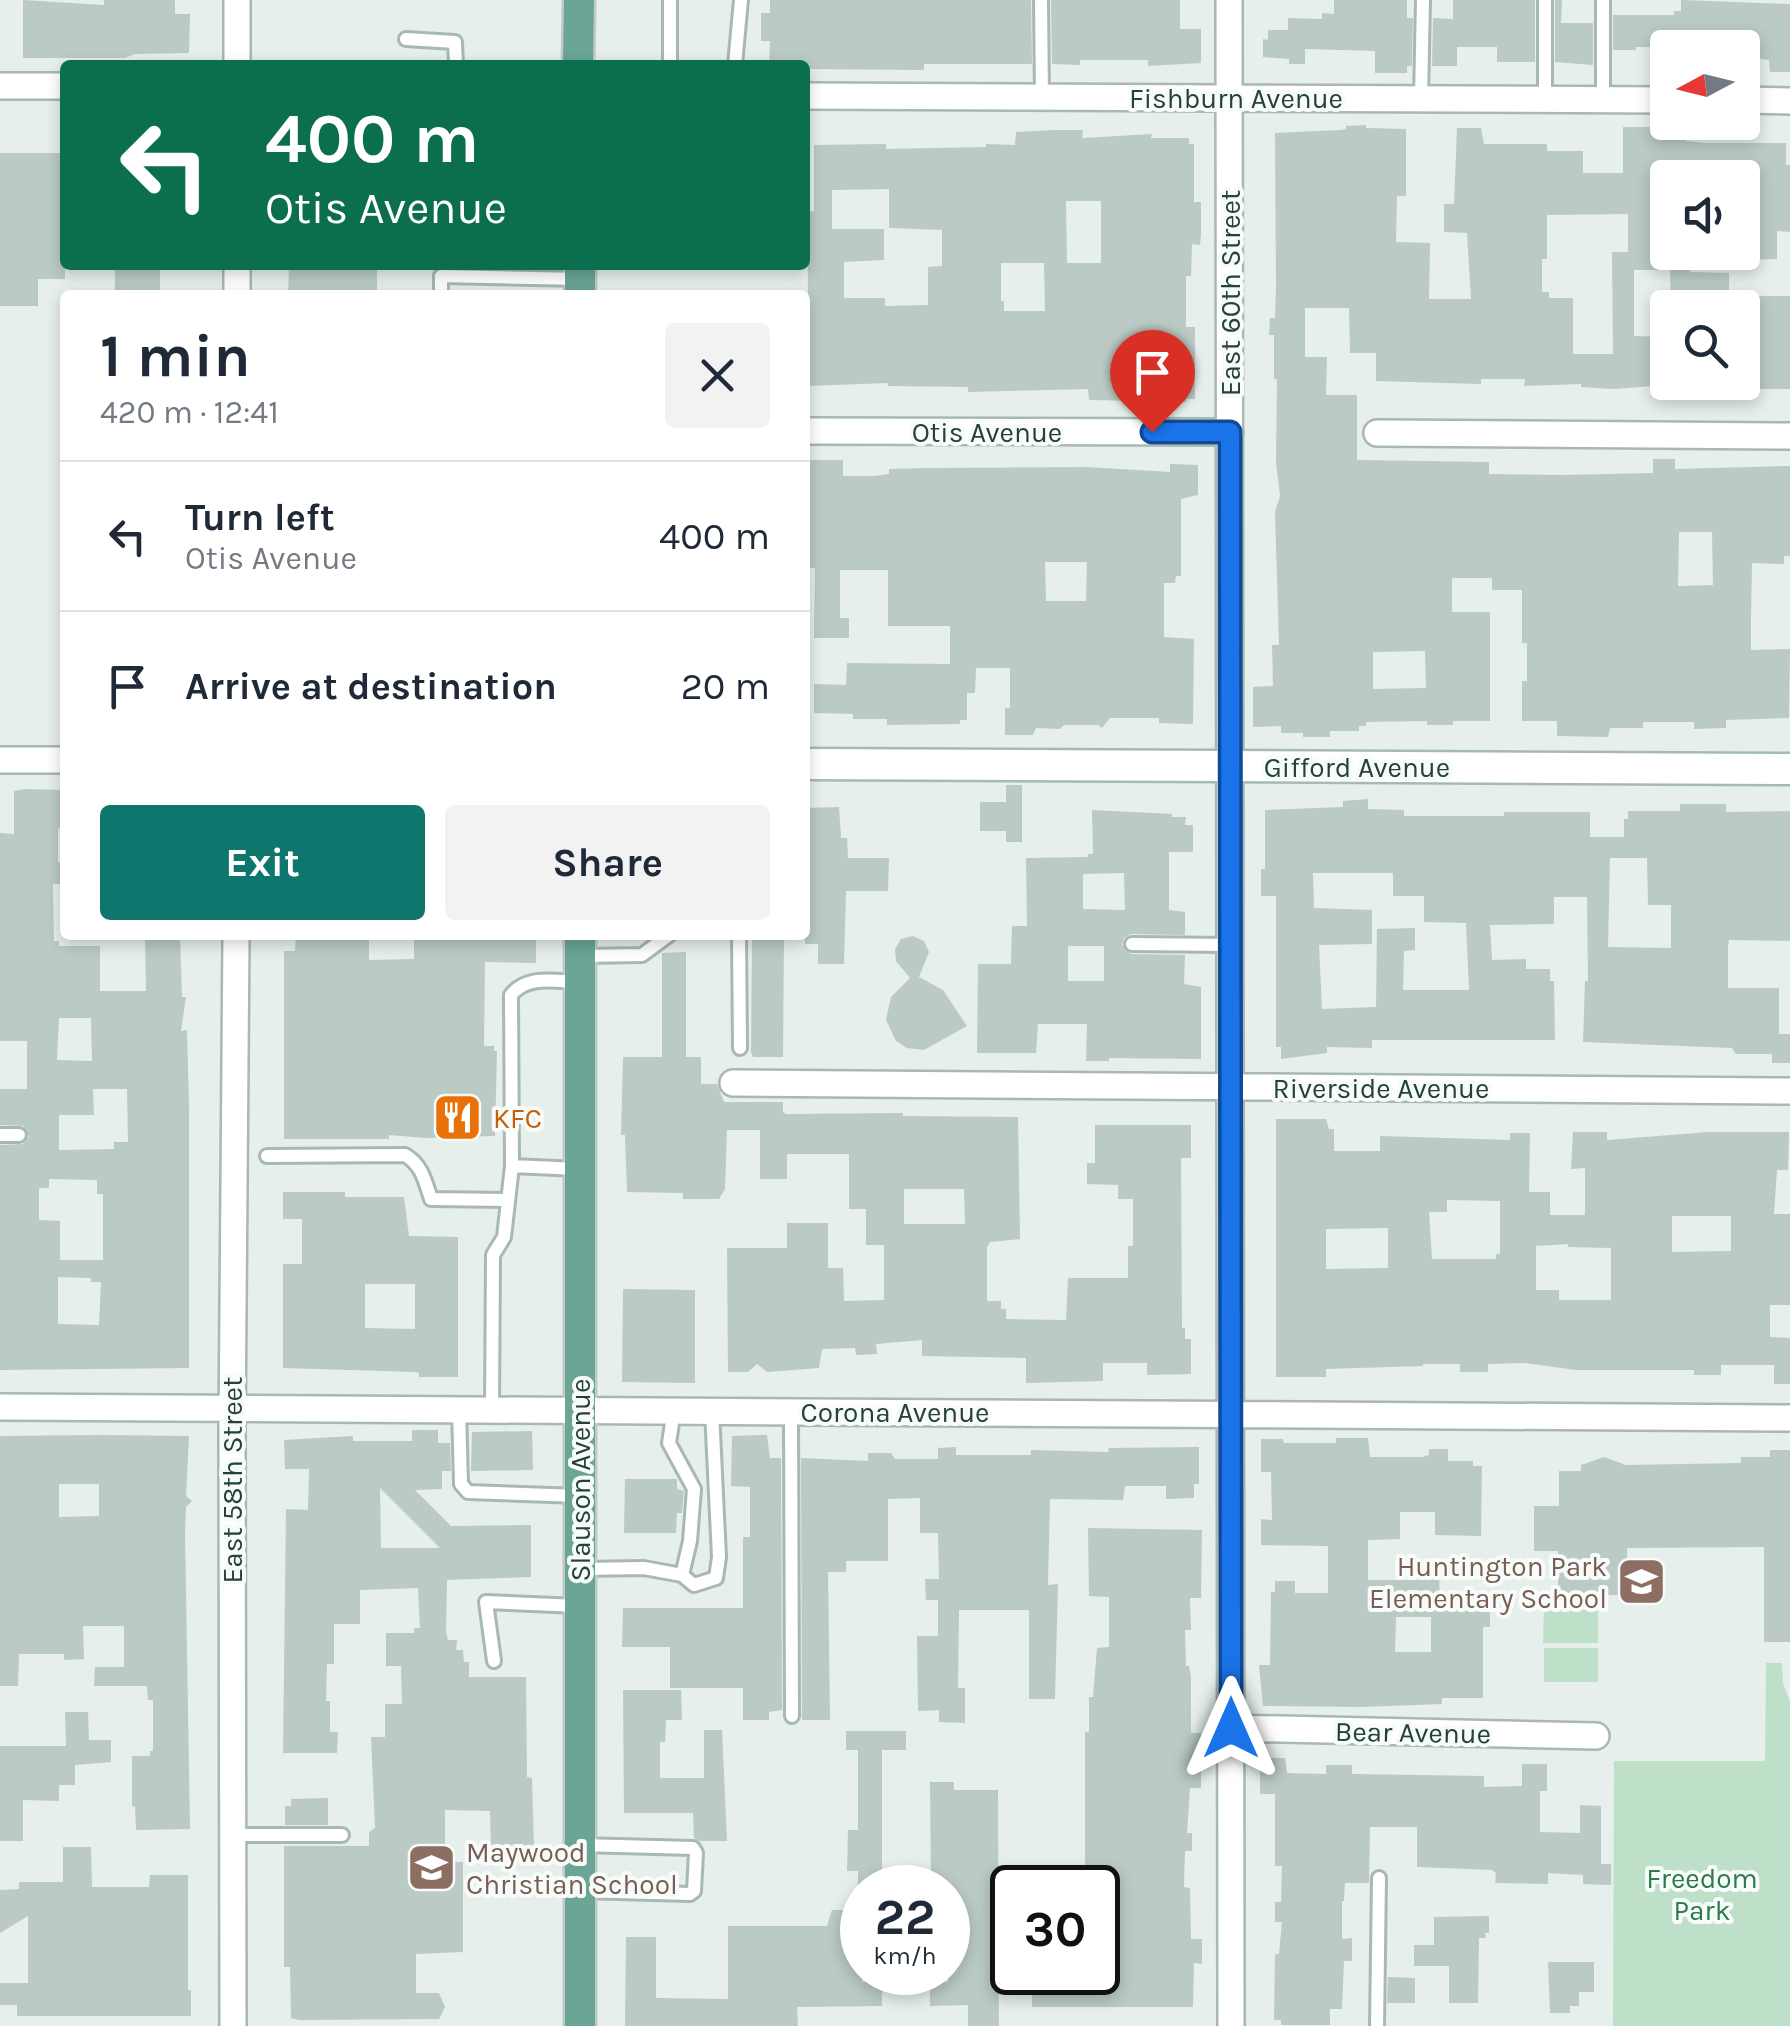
<!DOCTYPE html>
<html lang="en">
<head>
<meta charset="utf-8">
<style>
  body { margin:0; font-family:Karla,sans-serif; background:#f2f2f3; color:#1f2937; height:100vh; display:flex; flex-direction:column; font-size:38px; white-space:nowrap }
  * { box-sizing:border-box; margin:0 }
  p { font-size:32px; color:#747a83 }
  .icon { flex:none; width:55px; height:55px; fill:none; stroke:currentColor; stroke-width:2; stroke-linecap:round; stroke-linejoin:round }
  .map { position:relative; flex:1; overflow:hidden }
  .panel { position:absolute; left:60px; top:290px; width:750px; height:650px; display:flex; flex-direction:column; background:#fff; border-radius:10px; box-shadow:0 5px 15px #0003 }
  .panel>* { flex:none }
  .hud { position:absolute; left:60px; top:60px; width:750px; height:210px; border-radius:10px; box-shadow:0 5px 15px #0003; background:#0b6e4f; color:#fff; overflow:hidden }
  .needle { width:65px; rotate:263deg }
  .fabs { position:absolute; left:1650px; top:30px; display:grid; gap:20px }
  .fabs a { display:grid; place-items:center; width:110px; height:110px; border-radius:10px; background:#fff; box-shadow:0 5px 15px #0003; font-size:50px }
  .speed { position:absolute; left:840px; top:1865px; display:flex; gap:20px; font-size:50px; font-weight:700; text-align:center }
  .speed>* { display:grid; place-content:center; width:130px; height:130px; border-radius:50%; background:#fff; box-shadow:0 5px 15px #0003; line-height:1 }
  .speed small { font-size:25px; font-weight:400 }
  .speed .limit { border:5px solid #111; border-radius:15px; background:#fff; color:#111 }
  .pin { position:absolute; display:grid; place-items:center; width:85px; height:85px; color:#fff; margin:-102px -42px; border-radius:50% 50% 50% 0; rotate:-45deg; box-shadow:0 0 10px #0007 }
  .pin .icon { rotate:45deg }
  .me { position:absolute; width:110px; margin:-55px; rotate:0deg; stroke-linejoin:round; filter:drop-shadow(0 0 8px #0008) }
  .turn { display:flex; align-items:center; gap:35px; height:210px; padding:0 40px; font-size:45px }
  .turn .icon { width:130px; height:130px; stroke-width:2.5 }
  .turn b { display:block; font-size:70px; line-height:85px }
  .round { display:grid; place-items:center; flex:none; width:105px; height:105px; border-radius:10px; background:#f2f2f3 }
  .headline { display:flex; align-items:center; justify-content:space-between; height:170px; padding:0 40px }
  h1 { font-size:60px; font-weight:700; line-height:75px }
  .action { display:flex; gap:20px; margin-top:auto; padding:20px 40px }
  .action a { flex:1; height:115px; border-radius:10px; background:#0f766e; color:#fff; font-size:40px; font-weight:700; line-height:115px; text-align:center }
  .action a+a { background:#f2f2f3; color:#1f2937 }
  ul { padding:0; list-style:none }
  li { display:flex; align-items:center; gap:30px; height:150px; padding:0 40px; border-top:2px solid #e0e1e3 }
  li div { flex:1 }
  li b { display:block; font-size:38px }
  li em { font-style:normal }
  .map>svg:first-child { display:block }
  .green { fill:#bfe0c8 }
  .building { fill:#bbcac4; fill-rule:evenodd }
  .lines { fill:none; stroke-linecap:round; stroke-linejoin:round }
  .lane-casing { stroke:#a8b8b2; stroke-width:18 }
  .street-casing { stroke:#a8b8b2; stroke-width:30 }
  .secondary-casing { stroke:#a4bbb3; stroke-width:35 }
  .primary-casing { stroke:#c2cac8; stroke-width:35 }
  .lane { stroke:#fff; stroke-width:12 }
  .street { stroke:#fff; stroke-width:25 }
  .secondary { stroke:#fff; stroke-width:30 }
  .primary { stroke:#6aa596; stroke-width:30 }
  .route-casing { stroke:#114b97; stroke-width:25 }
  .route { stroke:#1a73e8; stroke-width:18 }
  .labels { text-anchor:middle; stroke-width:8; stroke-linejoin:round; paint-order:stroke }
  .street-label { font-size:28px; fill:#24423a; stroke:#f7fbf9 }
  .food-label { font-size:28px; fill:#c56008; stroke:#f7fbf9; text-anchor:start }
  .education-label { font-size:28px; fill:#785e54; stroke:#f7fbf9; text-anchor:end }
  .park-label { font-size:28px; fill:#2d7a4b; stroke:#f7fbf9 }
</style>
</head>
<body>
<div class="map">
<svg width="1790" height="2026" viewBox="0 0 1790 2026">
  <rect width="100%" height="100%" fill="#e6efeb"/>
  <path class="green" d="M1544,1609h54v34h-55z
    M1544,1648h54v34h-54z
    M1766,1663h16l1,20 7,19v324h-177l1,-265h151z"/>
  <path class="building" d="M23,0l81,5v-5h71v14h15l-1,39 -54,1 -10,4h-102z
    M770,0h261l1,64h-108v6l-119,-1v-4h-36l1,-24h-9v-28h9z
    M1051,0h129v29h21v34l-53,3v-6h-68v5l-28,-1z
    M1334,0h73v18h6l-1,48h-5v7h-32v-22l-70,-2v15h-16v-5l-26,-2v-18l5,1v-10h20v-12l34,1v-6l12,1z
    M1453,0h82v62h-38v-15h-40v19h-25l1,-48 20,1z
    M1555,0h7l-1,23h32v42l-38,-3z
    M1681,0l109,4v68h-20l-1,-12 -27,-4v-8l-106,-1v3h-23v-35h61v-4h7z
    M1366,125v3l40,1v67h-9l-1,46 34,1 -1,56h42l-4,-66 -23,-1v-28h10l3,-76h24l3,16h63v7h36v22h40v-46h63v14l20,2h80v22h4v67l-13,-1v28l-34,1 -1,-82h-74v74h22v20l39,1v22l-39,-1 1,14h-20l-1,-38h-36v66l34,1v48l-55,4 -32,-2v-3l-57,2 1,-7h-44v5l-105,-3v-28h-26l-1,-45h-44v49h22l-1,38h31v65l132,2v12l73,1 91,-2v-14h22v10l115,-3v90h-6v8l-32,-1 -1,54v33l39,-1 -1,69 -63,2v8l-32,1v-7h-51v6h-33l-2,9 -51,-1v-15h-35v-40h5v-38h-5v-53h-30v-12h-40v34h38v109h-37v4h-26v-4l-61,1v4h-7v5h-29v6h-27v-4h-22v-7l-28,1v-40l20,-1 -1,-41h7l-4,-133 5,-16 -4,-34 1,-83h-3v-44h-5l1,-17h5l1,-30 -1,-155 65,-3 6,-1v-3zM1628,214v38h-16l1,102h-40v-56h-24v-6h-7v-33h5v-44zM1679,532h33l1,53 -35,1zM1425,651l1,37 -53,1v-37z
    M1054,130h29l-1,8 70,-4 -1,4h38v6h5v58h7v33l-1,10 -8,-1 -1,32h-5v51h9v72h-9v3l-94,-2h-3l-1,-11 -120,3v-5l-80,-1v-3l-79,3v-64h-4v-28h3l-1,-82 7,-1v-66l72,-1v5l100,-2v-3l29,1 1,-13zM889,189v39l53,2v36l-14,1v38l-43,1v-8h-41v-36l40,-2v-31h-52v-39zM1066,201h35v62h-34zM1001,263h43l1,48h-41v-10h-3z
    M0,153h65v126h-27v27h-38z
    M115,265h45v30h-45z
    M289,265h88v30h-89z
    M1742,296h48v93h-48v-32h3z
    M805,460h38v16h31l15,-2v-5l41,-1 157,-1 83,5v-8l28,1v30l-17,4v77h-5l-1,7h-11v54l30,2 -1,85 -34,-1v-5h-49l-8,10 -4,-3h-34l-4,4 -24,-1 -3,7h-28v-27h5v-40h-34l-1,25h-8v27h-7v4l-73,1v-6h-34v-5l-39,-1v-29l32,1 1,-22 103,1v-38h-62v-56h-48v48h9v20h-35l1,-70h-10zM1045,562h42l-1,39h-40z
    M1006,785h16v57h-16v-11h-26v-29h26z
    M26,789l39,1v38h-7v34l7,1v21h-12l1,57h5v5h41v45h46l-1,-56h35l2,62h4l-5,34 6,-1 2,77v261l-189,2v-225l23,-1 6,-8 -6,-10 -23,-1v-36h27v-48h-27v-208l14,1v-43zM59,1018h32l1,43 -35,-1zM93,1089h34l1,53h-14v7l-55,1v-35h35zM49,1179l48,1v14h6v66h-43v-39l-21,-1v-32h10zM58,1277l33,1v4h10l-2,43 -41,-1z
    M1368,799v10l36,1v6h100v-4h86v25h34v-18h4v-8h52v-7h46v8l64,-1v130l-61,-1 -1,6v42h51v46h11v29h-18v-9h-36l-4,-6 -149,-6 2,-61h3l-1,-84h-33v27l-64,1 2,35 34,-1v10h24v12h4l1,59h-183v8l-45,-1v6l-46,6v-12h-5v-151h-15v-27h4v-59l78,-3v-6zM1610,858h37l1,47h23v43l-63,-1zM1313,873h80v23h31v26l42,1 3,67h-66l1,-39 11,-1v-22l-38,1 -1,78 -54,2 -3,-64 53,-1v-34l-58,-2z
    M839,807l2,31h6l1,20h41l-1,33h-42l-2,73h-26v-20h-13v-136z
    M1092,810l80,4v3h14l-1,8h8v27h-24v58l16,2v23l-54,-1 -7,4 -2,7 9,9 54,1 -1,29 17,3v72l-92,-1v3h-23l1,-37h-49l-2,29h-59l1,-89h33l1,-38h15l-1,-68 62,-1v-3h5zM1124,873l1,37 -42,-1v-35zM1068,946h36v35h-36z
    M296,935h73v25l45,-1v-24h122v28l-51,-1 -1,84h10v5h3l-2,85 -69,2 -37,-3v4h-105v-188h11z
    M752,935h32l-1,122h-30l-2,-5z
    M913,936l11,5 5,11 -10,25 24,13 24,36 -43,24 -17,-2 -11,-7 -10,-21 5,-23 19,-19 -14,-17 -1,-12 6,-10z
    M686,952v105h15v27h16l7,18h59v10l3,2 117,-1v3l115,1 2,122 -30,3 -3,5v54h14v8h5v10l60,1 2,-42h60v-32h5v-47h-15v-14l-31,-1v-21h8v-38h96v33h-10l1,170h3v11h6v35l-44,1v-12h-44v18l-77,2v-25l-104,-2v-16l-46,4 1,10 -21,1 -1,-7 -33,1 -3,19 -52,4 -10,-8 -9,8h-20l-1,-124h60v-25h41v45h15l1,33 40,-1v-55h-18v-36h-17v-55h-62v25h-27v-49h-33l-2,59 -6,10h-36v-6l-56,-1 -2,-57h-4l2,-78h39v-104zM904,1189h60l1,35h-61z
    M1276,1119h50l3,10h5v22h46v-15l130,4v-7h20l-1,59h21v23h35v-47l-14,1 2,-37h34v8l102,-8h80l-1,38h-11l-3,44h16v91h-20v32l20,1v46h-16v-19h-53v10h-27v-5h-118l-52,-7 -36,1v8h-28v-8h-37v2l-97,3v8h-50zM1447,1200l53,1v53h-4v5h-64l-3,-47h18zM1672,1216h59v35l-59,1zM1388,1228v40l-62,1v-40zM1568,1244v3l43,1v52h-52v-10h-23v-44z
    M283,1192h62v5h59l5,39 49,1v140h-39v-4l-4,-1 -132,-4v-104h19v-45h-19zM365,1284h50v45l-50,-1z
    M623,1289l72,1v93l-73,-1z
    M412,1430h26v13h12l1,28h-9v18l-27,1 36,36 80,-1v52l-84,3 -1,52 2,8h9l-1,10h7l1,12h5v15h57l1,100 5,1 2,70h-43l-1,-37 -45,-1v52h18v90l-47,2v39h23l6,14 -6,12 -140,1 -8,-2 -1,-51h-6v-121h85v-14l6,-4 -4,-91h14v-33h17l-1,-38h-15v-33h28v-5h6l-2,-40 -58,2v34h-26v40h-7l-1,37h4v31h8l-1,21h-54l3,-244 22,1 1,-41h-24l-1,-29 69,-4v5h59zM380,1488l60,60h-59z
    M532,1431l1,39 -62,1 1,-39z
    M100,1435l89,1 -3,60 6,5 -6,6 -1,26 5,296 -54,1 -1,-24 -3,1v-51h18v-5h3v-51h-5l-1,-14h-53l1,-19h29v-41h-41l1,33 -20,1v-6h-45l-1,32h-18v-250zM59,1484h40v32l-40,1z
    M767,1435l3,23h11l1,252 -13,2v8h-26v-32h-73v-41h-48l1,-39h120v-71h7v-50l-19,-1 1,-50z
    M1336,1438h32l2,19h52l7,-2v-6h19v12h25v5h9l-1,70 -46,-1v-23h-35v27l-32,1v40h54v-6l17,-1 1,35 50,-2v21h-7v71h-41v6l-81,3 -98,-1 -4,-41h11l1,-73h4v-11h20v12h33v-47l-67,-1v-26l11,1 -1,-48h-10v-33h22l1,4h52zM1396,1617h35v35h-36z
    M956,1447v8h75v-5l77,2 1,-4 90,-1v37h-5v14l-28,1v-13h-41l-2,14 -73,-1 -2,86 10,-1 -3,115h-26v-89h-70l-1,78h7v35l-26,-1v-12l-21,1 -1,-75h21v-36h-12l-1,-21h14l-1,-46h-18v-35l-32,1v62h-42v11h-18l2,148h-28l-1,-262 67,3v-8h23l4,6h43v-11z
    M1770,1450h20v192h-26v-95l-137,1 1,47h-70v-44h-24v-45h25v-35h22v-6l23,-8 22,8 115,-2v-6h29z
    M625,1479h52v10l7,2 -2,22h-5l-1,20h-52z
    M1088,1528l114,2 -1,68h-11l1,32h-6l1,36h3l2,11v56h10v55h-11l-3,45h5v18h-7l-1,36 6,1 1,51h11v25l-8,-1 -1,44h-161v-35h66v-91h-13v-149h4v-35h4l4,-49 12,-1v-50l-20,-1z
    M623,1690h58l1,30h-16l-1,22h-5v36h44v-48h18l5,111h-27l-6,-3 -1,-25h-69z
    M65,1712h23l1,28h22v22l-36,3v20h-16v16l-36,-1v41h-23v-95h66z
    M846,1731h60v19h-24v138h-24v-17h-11l1,-41h10v-80h-12z
    M1260,1758h25l2,15 39,1v-9h26v9l132,2v11l38,-1v-22h25v27h-7v41l40,1v-28l21,1v58h10v21l-28,-1v-9l-35,-2v11l-53,-1 1,-10 -4,-3 -75,-3v-40h-47l-1,56h-24l-1,18h-2v38l10,-1v23h-8l-2,48h-12v16h-49v-5h-7l1,-66h4l3,-32h-7v-20h6l1,-36h-7v-72h-15z
    M930,1782h24v8h44l1,236h-31v-21l-38,1v-24h18v-94h-17z
    M328,1798v27h-43v-19h6v-7z
    M63,1847h28l1,40h57l1,-12h38v115h3v26h-174v-11h-17v-22h28v-67l-28,17v-43l19,-1v-7h44z
    M832,1910h30v72h20v24l-85,1 1,19h-173l1,-89h30v61l72,1v-73h99z
    M1489,1916v17h-4l1,5h-7l-1,65h-29v-37h-35v-21h20v-28z
    M1548,1962h46v30h-15v14h-9v7h-20z
    M1388,1977l27,1v25h-28z"/>
  <g class="lines">
    <defs>
      <path id="lane" d="M670,0v65
        M1041,0l1,97
        M1545,0v99
        M1603,0v100
        M406,39l49,3 1,23
        M735,65l6,-65
        M1421,99l2,-99
        M441,295v-19l139,3
        M739,935l1,113
        M1132,944l98,1
        M582,956l60,-1 27,-20
        M0,1135h19
        M267,1156l138,-1c17,10 20,26 26,44l77,1
        M512,1166l66,3
        M459,1409l2,75 7,8 112,4
        M492,1409l1,-154 11,-18 8,-71 -1,-171c16,-20 42,-14 67,-13
        M674,1410l-5,33 25,46 -4,52 -8,34 12,10 22,-7 3,-21 -7,-146
        M791,1411l1,305
        M580,1569l64,-1 38,7
        M494,1661l-8,-59 92,4
        M233,1835h109
        M580,1891l110,3 4,-3 2,-38 -3,-5 -113,-3
        M1377,2026l2,-148"/>
      <path id="street" d="M1229,0l2,2026
        M237,65v-65
        M0,86h65
        M805,96l863,4
        M1742,100l48,1
        M237,265v30
        M805,431l425,1
        M1377,433l413,3
        M0,760h65
        M733,1083l1057,8
        M0,1407l1790,11
        M1231,1728l365,8
        M233,2026l-1,-595 4,-496"/>
      <path id="secondary" d="M805,764l985,5"/>
      <path id="primary" d="M578,65l1,-65
        M580,295v-30
        M580,935v1091"/>
    </defs>
    <use href="#lane" class="lane-casing"/>
    <use href="#street" class="street-casing"/>
    <use href="#secondary" class="secondary-casing"/>
    <use href="#primary" class="primary-casing"/>
    <use href="#lane" class="lane"/>
    <use href="#street" class="street"/>
    <use href="#secondary" class="secondary"/>
    <use href="#primary" class="primary"/>
  </g>
  <g class="lines">
    <defs>
      <path id="route" d="M1152,432h78l1,1296"/>
    </defs>
    <use href="#route" class="route-casing"/>
    <use href="#route" class="route"/>
  </g>
  <defs>
    <symbol id="restaurant-square" viewBox="-11 -11 22 22"><rect x="-9" y="-9" width="18" height="18" rx="4" fill="#e8710a" stroke="#f7fbf9"/><path d="M-5-6h1v4h1v-4h1v4h1v-4h1v5L-1.5 .5V6h-2V.5L-5-1ZM5-6V6H3V1.5H1.5Q1.5-4 5-6Z" fill="#fff"/></symbol>
    <symbol id="school-square" viewBox="-11 -11 22 22"><rect x="-9" y="-9" width="18" height="18" rx="4" fill="#8d6e63" stroke="#f7fbf9"/><path d="M0-5L7-2L0 1L-7-2ZM-4 1L0 2.5L4 1V4Q0 6-4 4Z" fill="#fff"/></symbol>
  </defs>
  <g fill-rule="evenodd">
    <use href="#restaurant-square" x="430" y="1090" width="55" height="55"/>
    <use href="#school-square" x="1614" y="1554" width="55" height="55"/>
    <use href="#school-square" x="404" y="1840" width="55" height="55"/>
  </g>
  <g class="labels">
    <g class="street-label">
      <text x="1236" y="108">Fishburn Avenue</text>
      <text transform="translate(1230 293) rotate(-90)" y="10">East 60th Street</text>
      <text x="987" y="442">Otis Avenue</text>
      <text x="1357" y="777">Gifford Avenue</text>
      <text x="1381" y="1098">Riverside Avenue</text>
      <text x="895" y="1422">Corona Avenue</text>
      <text transform="translate(232 1480) rotate(-90)" y="10">East 58th Street</text>
      <text transform="translate(580 1480) rotate(-90)" y="10">Slauson Avenue</text>
      <text transform="translate(1413 1732) rotate(1)" y="10">Bear Avenue</text>
    </g>
    <g class="food-label">
      <text x="493" y="1128">KFC</text>
    </g>
    <g class="education-label">
      <text x="1607" y="1576">Huntington Park<tspan x="1607" dy="32">Elementary School</tspan></text>
      <text x="466" y="1862" text-anchor="start">Maywood<tspan x="466" dy="32">Christian School</tspan></text>
    </g>
    <g class="park-label">
      <text x="1702" y="1888">Freedom<tspan x="1702" dy="32">Park</tspan></text>
    </g>
  </g>
</svg>
<div class="fabs">
<a><svg class="needle" viewBox="-14 -14 28 28"><path d="M0-13l5 13h-10z" fill="#e53935"/><path d="M0 13l5-13h-10z" fill="#747a83"/></svg></a>
<a><svg class="icon" aria-label="sound" viewBox="0 0 24 24"><path d="M4 9h4l5-4v14l-5-4H4zM17 9q2 3 0 6"/></svg></a>
<a><svg class="icon" aria-label="search" viewBox="0 0 24 24"><circle cx="10" cy="10" r="6"/><path d="M15 15l6 6"/></svg></a>
</div>
<div class="speed"><div>22<small>km/h</small></div><div class="limit">30</div></div>
<div class="pin" style="left:1152px;top:432px;background:#d93025"><svg class="icon" aria-label="arrive" viewBox="0 0 24 24"><path d="M6 21V4h12l-3 4 3 4H6"/></svg></div>
<svg class="me" style="left:1231px;top:1728px" viewBox="-20 -20 40 40"><path d="M0-17L14 15 0 8-14 15z" fill="#1a73e8" stroke="#fff" stroke-width="4"/></svg>
<div class="hud">
<div class="turn"><svg class="icon" aria-label="left" viewBox="0 0 24 24"><path d="M17 20v-9H6M10 6l-5 5 5 5"/></svg><div><b>400 m</b>Otis Avenue</div></div>
</div>
<section class="panel">
<div class="headline"><div><h1>1 min</h1><p>420 m · 12:41</p></div><a class="round"><svg class="icon" aria-label="close" viewBox="0 0 24 24"><path d="M6 6l12 12M18 6L6 18"/></svg></a></div>
<ul>
<li><svg class="icon" aria-label="left" viewBox="0 0 24 24"><path d="M17 20v-9H6M10 6l-5 5 5 5"/></svg><div><b>Turn left</b><p>Otis Avenue</p></div><em>400 m</em></li>
<li><svg class="icon" aria-label="arrive" viewBox="0 0 24 24"><path d="M6 21V4h12l-3 4 3 4H6"/></svg><div><b>Arrive at destination</b></div><em>20 m</em></li>
</ul>
<div class="action"><a>Exit</a><a>Share</a></div>
</section>
</div>
</body>
</html>
